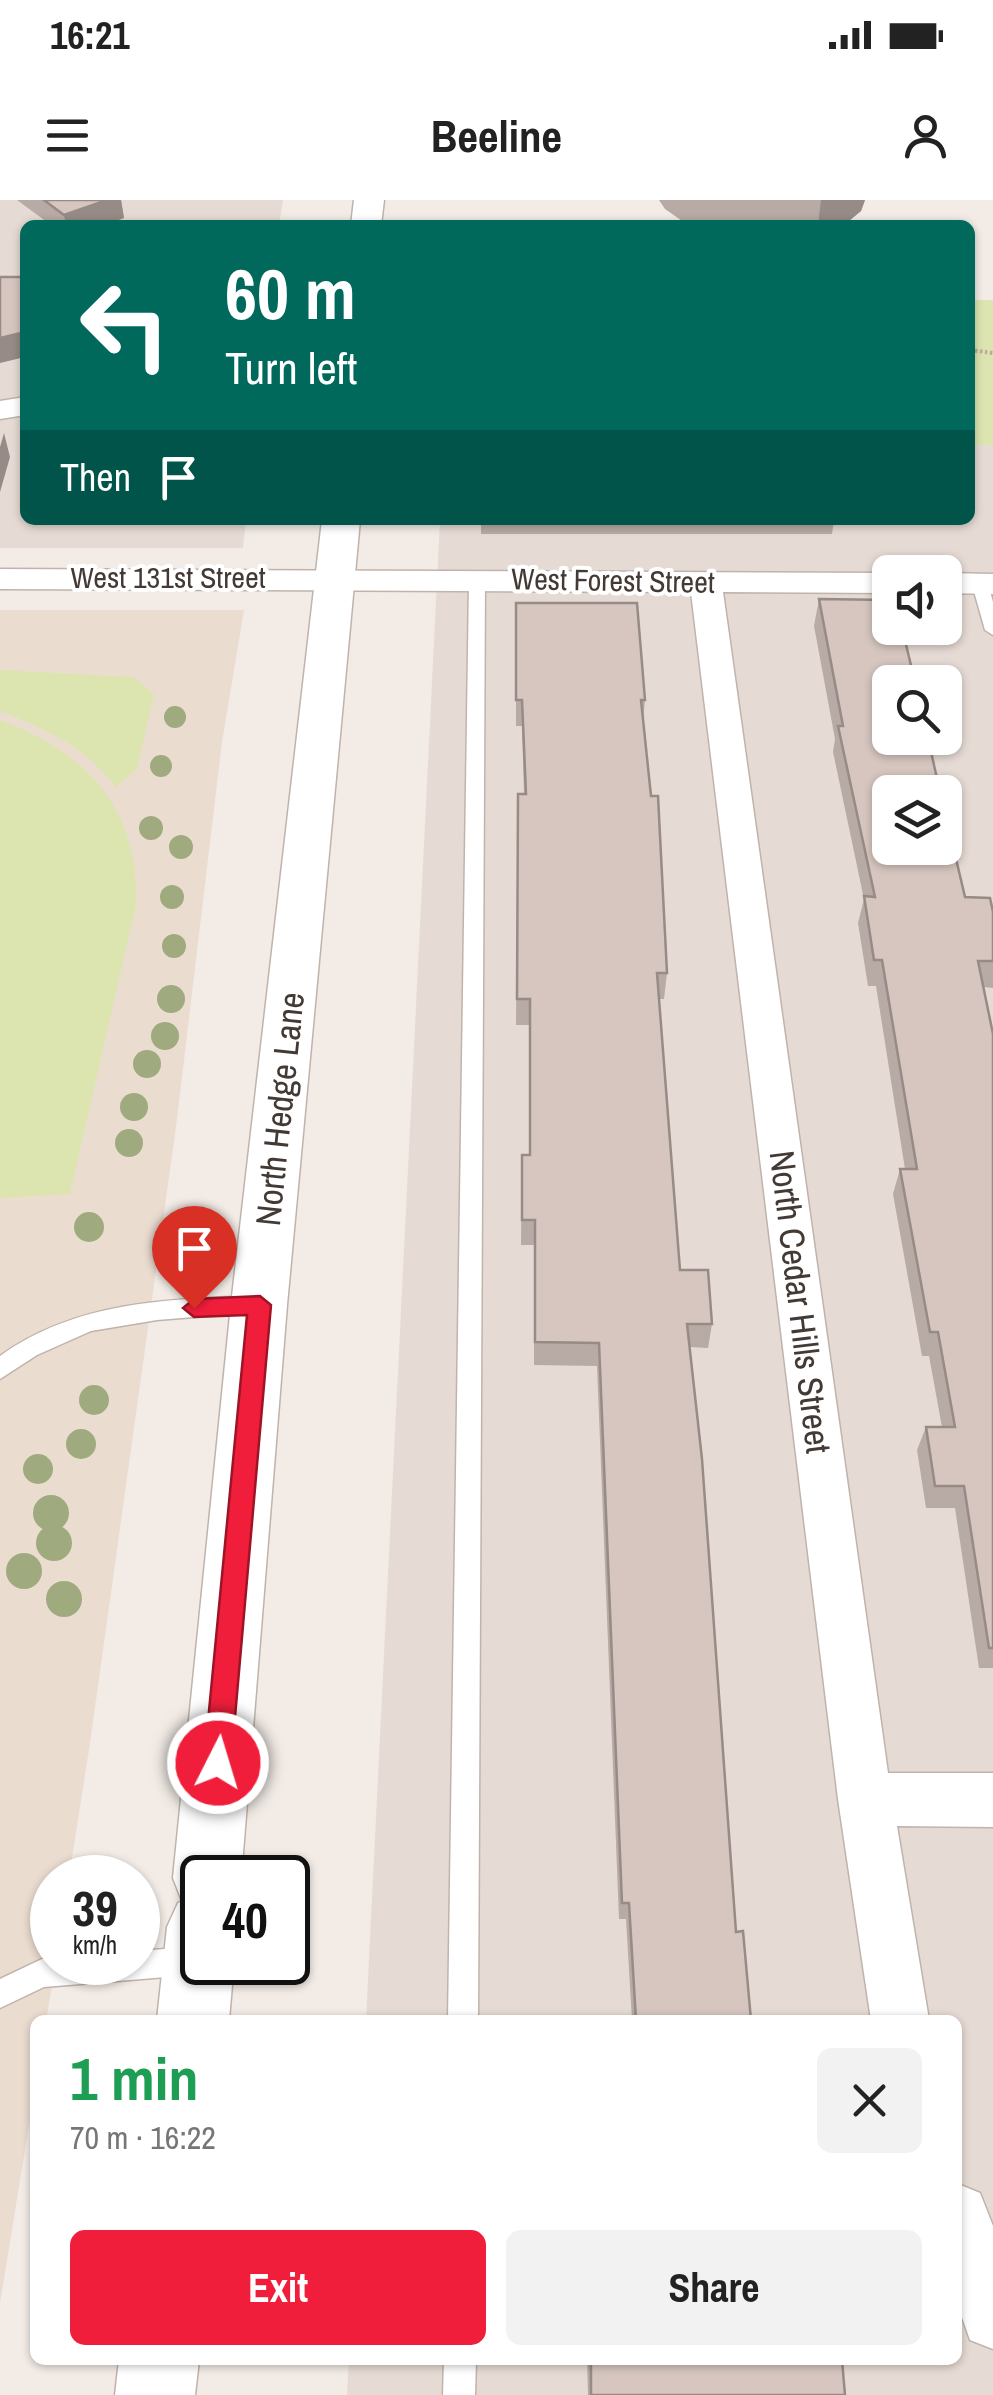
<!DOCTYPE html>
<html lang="en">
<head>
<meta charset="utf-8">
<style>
  body { margin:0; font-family:"Archivo Narrow",sans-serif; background:#f2f2f2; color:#222; height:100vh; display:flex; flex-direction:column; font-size:38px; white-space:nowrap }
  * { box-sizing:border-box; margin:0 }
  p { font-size:32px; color:#767676 }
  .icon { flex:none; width:55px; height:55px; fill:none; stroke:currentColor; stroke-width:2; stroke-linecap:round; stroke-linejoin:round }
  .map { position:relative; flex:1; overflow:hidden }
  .side { position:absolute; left:30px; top:1815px; width:932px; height:350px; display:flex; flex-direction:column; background:#fff; border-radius:15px; box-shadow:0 2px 8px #0004 }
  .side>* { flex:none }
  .hud { position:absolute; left:20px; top:20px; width:955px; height:305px; border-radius:15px; box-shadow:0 2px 8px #0004; background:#00695c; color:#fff; overflow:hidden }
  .tools { position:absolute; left:872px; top:355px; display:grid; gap:20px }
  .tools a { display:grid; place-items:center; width:90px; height:90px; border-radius:15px; background:#fff; box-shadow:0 2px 8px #0004; font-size:50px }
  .speed { position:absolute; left:30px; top:1655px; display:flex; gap:20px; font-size:50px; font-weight:700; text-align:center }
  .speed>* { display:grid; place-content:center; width:130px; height:130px; border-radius:50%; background:#fff; box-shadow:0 2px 8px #0004; line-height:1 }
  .speed small { font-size:25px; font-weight:400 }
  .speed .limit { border:5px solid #111; border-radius:15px; background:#fff; color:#111 }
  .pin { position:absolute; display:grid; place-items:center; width:85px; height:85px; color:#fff; margin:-102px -42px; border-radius:50% 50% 50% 0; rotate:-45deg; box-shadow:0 0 10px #0007 }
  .pin .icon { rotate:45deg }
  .me { position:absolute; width:110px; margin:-55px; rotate:5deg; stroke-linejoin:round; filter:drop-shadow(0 0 8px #0008) }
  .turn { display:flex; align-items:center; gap:35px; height:210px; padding:0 40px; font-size:45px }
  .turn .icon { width:130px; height:130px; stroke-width:2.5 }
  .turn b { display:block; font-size:70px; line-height:85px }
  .then { display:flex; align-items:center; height:95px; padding:0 40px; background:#0003; gap:20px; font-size:38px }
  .round { display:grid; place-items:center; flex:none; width:105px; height:105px; border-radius:15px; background:#f2f2f2 }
  .headline { display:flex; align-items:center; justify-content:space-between; height:170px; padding:0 40px }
  h1 { font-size:60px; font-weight:800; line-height:75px; color:#1e9e55 }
  .action { display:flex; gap:20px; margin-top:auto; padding:20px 40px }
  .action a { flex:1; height:115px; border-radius:15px; background:#f11e3b; color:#fff; font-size:40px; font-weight:800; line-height:115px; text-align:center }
  .action a+a { background:#f2f2f2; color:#222 }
  .status { display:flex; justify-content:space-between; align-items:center; height:70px; padding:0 50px; background:#fff; direction:ltr }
  .status svg { height:28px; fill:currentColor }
  header { display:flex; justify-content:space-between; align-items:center; height:130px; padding:0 40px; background:#fff; font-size:45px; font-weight:800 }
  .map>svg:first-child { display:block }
  .residential { fill:#e6dbd4; fill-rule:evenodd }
  .education { fill:#ebdcd0 }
  .green { fill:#dce5b0 }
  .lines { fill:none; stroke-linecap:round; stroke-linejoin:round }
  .service-casing { stroke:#c0b3ac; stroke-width:3 }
  .minor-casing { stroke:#c0b3ac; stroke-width:3 }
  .tertiary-casing { stroke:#c0b3ac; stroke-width:3 }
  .path { stroke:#bea89b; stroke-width:4; stroke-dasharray:2.5 2.5; stroke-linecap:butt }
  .service { fill:#fff; fill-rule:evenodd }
  .minor { fill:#fff; fill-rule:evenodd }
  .tertiary { fill:#fff; fill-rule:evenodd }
  .tree { fill:#9faa7f }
  .wall { fill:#b8aaa4 }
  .shaded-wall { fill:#968b86 }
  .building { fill:#d6c6bf; stroke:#968b86; stroke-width:2.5 }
  .route { fill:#f11e3b; stroke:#9d1426; stroke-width:2.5 }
  .labels { text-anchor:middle; stroke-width:8; stroke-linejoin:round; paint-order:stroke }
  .far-street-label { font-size:30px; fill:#443a35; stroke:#fff }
  .street-label { font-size:35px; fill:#443a35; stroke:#fff }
</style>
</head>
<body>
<div class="status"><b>16:21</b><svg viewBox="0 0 49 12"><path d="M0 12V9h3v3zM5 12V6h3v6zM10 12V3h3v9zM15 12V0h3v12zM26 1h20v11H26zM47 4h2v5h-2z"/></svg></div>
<header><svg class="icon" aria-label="menu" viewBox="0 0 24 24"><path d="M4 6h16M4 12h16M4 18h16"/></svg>Beeline<svg class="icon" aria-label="person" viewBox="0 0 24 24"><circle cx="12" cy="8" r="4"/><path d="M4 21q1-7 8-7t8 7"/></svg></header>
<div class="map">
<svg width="993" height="2195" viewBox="0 0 993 2195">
  <rect width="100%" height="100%" fill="#f2ebe6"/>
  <path class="residential" d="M0,0h283l-4,25h-254v295h221l-3,28h-243z
    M970,245h23v1950h-646l2,-35h609v-340h-592l74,-1500h530zM890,372h55v56h-55zM890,482h55v56h-55zM890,592h55v56h-55z"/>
  <path class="education" d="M0,410h244l-22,132 -46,385 -86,616 -21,134 -17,1v84l4,1 -10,57h-11v69l-35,214z"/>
  <path class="green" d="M970,100h23v145h-23z
    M0,470l133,7 21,17 -17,75 -22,18c-27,-39 -72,-59 -115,-76z
    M0,520c87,32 140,90 136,185l-66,289 -70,4z"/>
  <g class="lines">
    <defs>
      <path id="service" d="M477,375l8,5 -7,1440h-30l21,-1440z
        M980,379l8,5 5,18v33l-8,-5 -13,-46z
        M259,1096l8,3 3,6 -3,6 -110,9 -66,11 -54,24 -37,24v-23c77,-55 168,-57 259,-60z
        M191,1747l10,4 4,11 -4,9 -10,4 -147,12 -44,21v-29l42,-20 10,-1v4h86v-11z
        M444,2160h32l-1,35h-32z"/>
      <path id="minor" d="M25,197v18l-25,4v-18z
        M0,369l890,4v20l-167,-1 165,1181h105v54l-96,-1 32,194h-58l-33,-221 -147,-1207 -691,-3z
        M945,373l48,1v20l-48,-1z
        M958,1984l22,9 13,33v123l-23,-9 -12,-34z"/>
      <path id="tertiary" d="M354,0h30l-3,25h-30z
        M322,320h38l-73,785 -46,573h-39v84h32l-5,58h-72l10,-93 11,-24 4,-2 -9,-23 58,-573z
        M119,2160h80l-4,35h-80z"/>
    </defs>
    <use href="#service" class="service-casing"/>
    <use href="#minor" class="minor-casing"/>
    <use href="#tertiary" class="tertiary-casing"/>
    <path class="path" d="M970,150l23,3"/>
    <use href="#service" class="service"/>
    <use href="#minor" class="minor"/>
    <use href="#tertiary" class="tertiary"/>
  </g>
  <g class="tree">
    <circle cx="175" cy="517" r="11"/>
    <circle cx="161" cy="566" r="11"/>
    <circle cx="151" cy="628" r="12"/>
    <circle cx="181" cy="647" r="12"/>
    <circle cx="172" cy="697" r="12"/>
    <circle cx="174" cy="746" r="12"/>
    <circle cx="171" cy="799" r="14"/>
    <circle cx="165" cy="836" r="14"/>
    <circle cx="147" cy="864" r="14"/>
    <circle cx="134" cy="907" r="14"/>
    <circle cx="129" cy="943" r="14"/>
    <circle cx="89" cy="1027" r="15"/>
    <circle cx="94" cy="1200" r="15"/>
    <circle cx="81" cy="1244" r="15"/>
    <circle cx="38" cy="1269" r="15"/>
    <circle cx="51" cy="1313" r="18"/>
    <circle cx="54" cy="1343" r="18"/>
    <circle cx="24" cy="1371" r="18"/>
    <circle cx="64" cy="1399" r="18"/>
  </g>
  <path class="wall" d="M17,0h104l3,18 -19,7h-54z
    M659,0h206l-4,11 -17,14h-149l-10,-2 -20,-14z
    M481,320h353l-2,14h-351z
    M819,399l146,298 28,15v76l-9,-1 9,47v634h-14l-24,-160h-29l-9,-58 9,-23h16l-13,-71h-7l-29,-162 7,-25h5l-29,-183h-8l-10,-63 6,-24 -31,-147 2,-13 -21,-113z
    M516,403l129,97 -2,21 24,252 -3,26h-5l21,271 32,54 -4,24 -18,-1 46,585 15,88h-119l-6,-101h-7l-22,-553 -63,-1v-120h-13l1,-90h7l1,-130h-14l2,-231h6l-2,-68h-6z
    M587,2160h255l3,35h-257z"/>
  <path class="shaded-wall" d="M107,0h14l3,18 -19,7h-39l-2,-10z
    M821,0h44l-4,11 -17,14h-26z
    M25,132v25l-25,6v-25z
    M4,233l6,24 -10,35v-45z"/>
  <path class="building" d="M44,0h63l-43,15z
    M0,77h21l4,5v50l-25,6z
    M819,399l71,1v28h12l13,54h-25v56h38l12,54h-50v56h55v-36l20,85 25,1 3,14v49h-15l15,73v614h-4l-25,-162h-29l-9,-59h29l-17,-95h-8l-30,-163h17l-35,-209h-8l-10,-64 11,1 -37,-171h5z
    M516,403h121l8,97h-4l10,96h7l9,177h-10l23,297h28l4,54h-25l15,135 34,473 7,-1 8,89h-115l-7,-117h-7l-23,-560 -64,-1v-122h-13v-65h8v-156h-13l1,-205h8l-4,-94h-6z
    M591,2160h251l3,35h-254z"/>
  <path class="route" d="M260,1096l11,9 -40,458 -4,9 -9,4 -10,-4 -4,-9 43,-448 -53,2 -11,-9 11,-9z"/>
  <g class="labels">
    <g class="far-street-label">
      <text x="168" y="388">West 131st Street</text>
      <text transform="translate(613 381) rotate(1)" y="10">West Forest Street</text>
    </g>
    <g class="street-label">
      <text transform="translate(280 909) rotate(-84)" y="12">North Hedge Lane</text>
      <text transform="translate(800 1102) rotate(83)" y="12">North Cedar Hills Street</text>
    </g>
  </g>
</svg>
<div class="tools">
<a><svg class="icon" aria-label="sound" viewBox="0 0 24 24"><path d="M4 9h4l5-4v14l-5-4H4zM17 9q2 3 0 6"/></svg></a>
<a><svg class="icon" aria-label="search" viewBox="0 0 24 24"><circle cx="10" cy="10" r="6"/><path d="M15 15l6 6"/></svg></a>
<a><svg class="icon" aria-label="layers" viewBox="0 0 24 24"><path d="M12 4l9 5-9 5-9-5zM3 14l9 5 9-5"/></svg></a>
</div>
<div class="speed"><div>39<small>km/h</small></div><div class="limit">40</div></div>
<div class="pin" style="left:194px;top:1108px;background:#d93025"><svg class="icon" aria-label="arrive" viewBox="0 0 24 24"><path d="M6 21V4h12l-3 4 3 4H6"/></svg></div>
<svg class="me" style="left:218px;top:1563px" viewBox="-20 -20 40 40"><circle r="17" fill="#f11e3b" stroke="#fff" stroke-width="3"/><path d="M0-11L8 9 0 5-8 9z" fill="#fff"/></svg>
<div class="hud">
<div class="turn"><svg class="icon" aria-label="left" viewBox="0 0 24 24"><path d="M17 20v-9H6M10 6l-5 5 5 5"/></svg><div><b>60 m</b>Turn left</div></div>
<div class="then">Then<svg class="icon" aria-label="arrive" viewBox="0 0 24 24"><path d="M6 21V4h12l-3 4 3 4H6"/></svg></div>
</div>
<section class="side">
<div class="headline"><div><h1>1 min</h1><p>70 m · 16:22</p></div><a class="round"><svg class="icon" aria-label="close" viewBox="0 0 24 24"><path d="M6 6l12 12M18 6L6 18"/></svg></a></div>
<div class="action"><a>Exit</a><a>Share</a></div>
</section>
</div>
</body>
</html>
